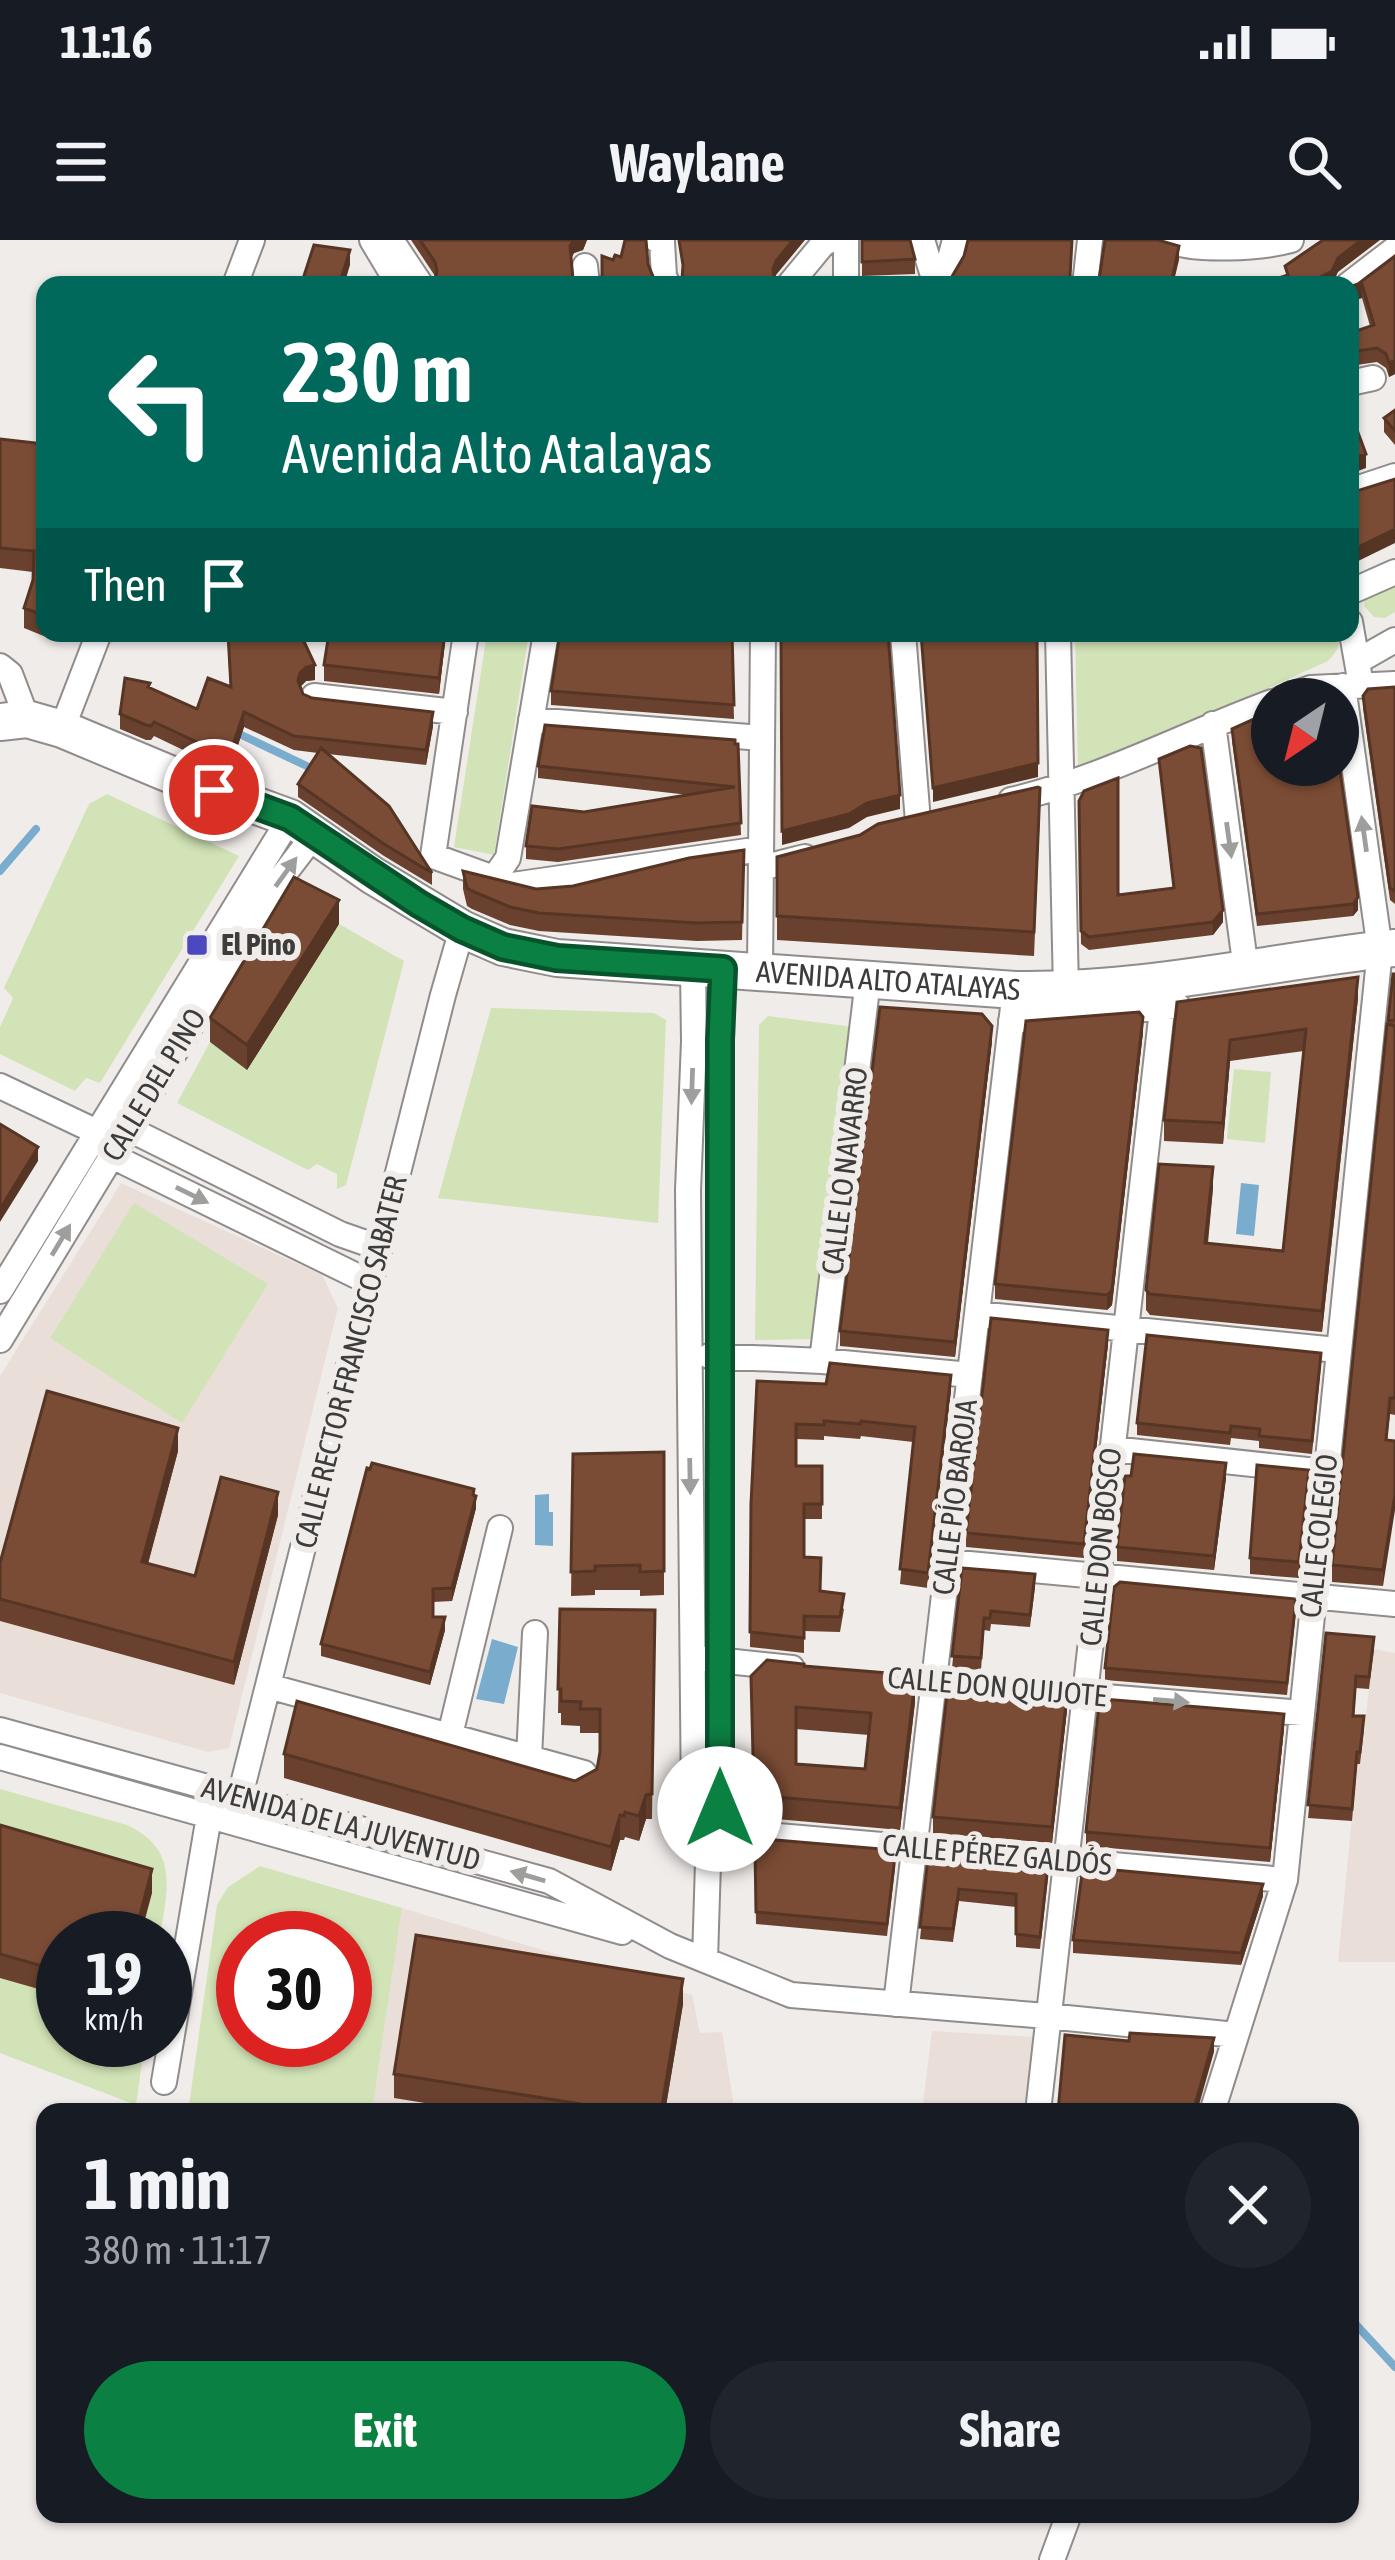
<!DOCTYPE html>
<html lang="en">
<head>
<meta charset="utf-8">
<style>
  body { margin:0; font-family:"Asap Condensed",sans-serif; background:#20242c; color:#f1f3f6; height:100vh; display:flex; flex-direction:column; font-size:45px; white-space:nowrap }
  * { box-sizing:border-box; margin:0 }
  p { font-size:39px; color:#9ea1a6 }
  .icon { flex:none; width:66px; height:66px; fill:none; stroke:currentColor; stroke-width:2; stroke-linecap:round; stroke-linejoin:round }
  .map { position:relative; flex:1; overflow:hidden }
  .sheet { position:absolute; left:36px; top:1863px; width:1323px; height:420px; display:flex; flex-direction:column; background:#171b24; border-radius:24px; box-shadow:0 3px 9px #0004 }
  .sheet>* { flex:none }
  .top-card { position:absolute; left:36px; top:36px; width:1323px; height:366px; border-radius:24px; box-shadow:0 3px 9px #0004; background:#00695c; color:#fff; overflow:hidden }
  .needle { width:78px; rotate:215deg }
  .fabs { position:absolute; left:1251px; top:438px; display:grid; gap:24px }
  .fabs a { display:grid; place-items:center; width:108px; height:108px; border-radius:50%; background:#171b24; box-shadow:0 3px 9px #0004; font-size:60px }
  .speed { position:absolute; left:36px; top:1671px; display:flex; gap:24px; font-size:60px; font-weight:700; text-align:center }
  .speed>* { display:grid; place-content:center; width:156px; height:156px; border-radius:50%; background:#171b24; box-shadow:0 3px 9px #0004; line-height:1 }
  .speed small { font-size:30px; font-weight:400 }
  .speed .limit { border:18px solid #d22; background:#fff; color:#111 }
  .pin { position:absolute; display:grid; place-items:center; width:102px; height:102px; color:#fff; margin:-51px; border:6px solid #fff; border-radius:50%; box-shadow:0 3px 12px #0007 }
  .me { position:absolute; width:132px; margin:-66px; rotate:0deg; stroke-linejoin:round; filter:drop-shadow(0 0 9px #0008) }
  .turn { display:flex; align-items:center; gap:42px; height:252px; padding:0 48px; font-size:54px }
  .turn .icon { width:156px; height:156px; stroke-width:2.5 }
  .turn b { display:block; font-size:84px; line-height:102px }
  .then { display:flex; align-items:center; height:114px; padding:0 48px; background:#0003; gap:24px; font-size:45px }
  .round { display:grid; place-items:center; flex:none; width:126px; height:126px; border-radius:63px; background:#20242c }
  .overview { display:flex; align-items:center; justify-content:space-between; height:204px; padding:0 48px }
  h1 { font-size:72px; font-weight:700; line-height:90px }
  .primary-button { display:flex; gap:24px; margin-top:auto; padding:24px 48px }
  .primary-button a { flex:1; height:138px; border-radius:72px; background:#0b8043; color:#fff; font-size:48px; font-weight:700; line-height:138px; text-align:center }
  .primary-button a+a { background:#20242c; color:#f1f3f6 }
  .status { display:flex; justify-content:space-between; align-items:center; height:84px; padding:0 60px; background:#171b24; direction:ltr }
  .status svg { height:33px; fill:currentColor }
  header { display:flex; justify-content:space-between; align-items:center; height:156px; padding:0 48px; background:#171b24; font-size:54px; font-weight:700 }
  .map>svg:first-child { display:block }
  .built { fill:#eaded8 }
  .green { fill:#d2e3b7; fill-rule:evenodd }
  .water { fill:#7aacce }
  .lines { fill:none; stroke-linecap:round; stroke-linejoin:round }
  .stream { stroke:#7aacce; stroke-width:8 }
  .minor-casing { stroke:#908c8b; stroke-width:28 }
  .secondary-casing { stroke:#908c8b; stroke-width:40 }
  .minor { stroke:#fff; stroke-width:24 }
  .secondary { stroke:#fff; stroke-width:36 }
  .wall { fill:#6a412e; fill-rule:evenodd }
  .shaded-wall { fill:#563525 }
  .building { fill:#7b4c35; stroke:#563525; stroke-width:3; fill-rule:evenodd }
  .oneway { fill:#9e9e9d }
  .route-casing { stroke:#07532c; stroke-width:30 }
  .route { stroke:#0b8043; stroke-width:21 }
  .poi-dot { fill:#4c48bf; stroke:#f0ecea; stroke-width:4.5 }
  .labels { text-anchor:middle; stroke-width:12; stroke-linejoin:round; paint-order:stroke }
  .poi-label { font-size:30px; font-weight:bold; fill:#3d3c3b; stroke:#f0ecea; text-anchor:start }
  .street-label { font-size:30px; fill:#3d3c3b; stroke:#f0ecea }
</style>
</head>
<body>
<div class="status"><b>11:16</b><svg viewBox="0 0 49 12"><path d="M0 12V9h3v3zM5 12V6h3v6zM10 12V3h3v9zM15 12V0h3v12zM26 1h20v11H26zM47 4h2v5h-2z"/></svg></div>
<header><svg class="icon" aria-label="menu" viewBox="0 0 24 24"><path d="M4 6h16M4 12h16M4 18h16"/></svg>Waylane<svg class="icon" aria-label="search" viewBox="0 0 24 24"><circle cx="10" cy="10" r="6"/><path d="M15 15l6 6"/></svg></header>
<div class="map">
<svg width="1395" height="2320" viewBox="0 0 1395 2320">
  <rect width="100%" height="100%" fill="#f0ecea"/>
  <path class="built" d="M121,943l201,92 16,33 -109,440 -21,4 -208,-59v-317z
    M1374,1409l21,4v309h-57l19,-198 3,-1z
    M402,1668l290,87 8,38 22,-1 13,80h-363z
    M932,1791l103,6 -8,75h-105z"/>
  <path class="green" d="M1395,340v32l-10,6 -11,-1 -10,-11 1,-8z
    M487,393h42l-35,222 -40,-8z
    M1075,393h264c2,12 -3,20 -11,28l-182,82 -68,25z
    M107,554l132,62 -139,227 -14,-5 -11,13 -75,-37v-27l13,-29 -9,-10 85,-184z
    M339,684l65,37 -58,224 -9,4v-15l-20,-10 -9,6 -131,-67 33,-61 38,27z
    M491,768l163,5 12,7 -8,203 -220,-25z
    M768,776l86,11 -41,312 -58,1 4,-315z
    M1234,829l37,3 -6,71 -38,-4z
    M134,963l134,81 -86,139 -132,-85z
    M0,1549l127,36c53,25 40,64 33,113h-97v102h82l-9,65 -136,-52z
    M260,1626l142,42 -30,204h-151l-32,-6 28,-201 11,-18zM243,1698h102v102h-102z"/>
  <path class="water" d="M1241,943l18,2 -5,51 -18,-2z
    M549,1254v18h4v34l-18,-1v-50z
    M492,1399l26,8 -14,57 -28,-5z"/>
  <g class="lines">
    <path class="stream" d="M233,491l80,38
      M0,631l36,-42
      M1350,2078l45,49"/>
    <defs>
      <path id="minor" d="M372,0l27,45
        M391,0l30,45
        M657,0l5,2 2,34 4,9
        M846,0v45
        M922,0l14,45
        M1167,0c27,12 95,8 124,0
        M585,26l2,19
        M235,45l17,-45
        M789,45l34,-41 7,-4
        M939,45l9,-19 7,-26
        M1085,45l5,-45
        M1348,45l47,-36
        M1350,143l23,-5
        M1350,251l45,-15
        M1350,352l45,-20
        M1350,382l11,63
        M466,393l-33,223 80,29 248,-36
        M903,393l15,189
        M1058,393l8,357
        M1358,421l37,-21
        M0,426l10,8 17,45
        M314,456l141,16
        M1281,459l30,-11 84,-4
        M531,480l231,18
        M1213,484l33,246
        M62,489l37,-96
        M1011,560c90,-21 174,-66 261,-98
        M761,628l44,-11
        M494,638l14,-20 38,-225
        M693,729l1,72 -6,149 6,616 15,24
        M760,731l3,-338
        M1011,781l167,-15
        M0,846l97,46 30,-4 213,106 40,14
        M105,904l6,10 15,9 245,120
        M0,1051l290,-473
        M977,1074l360,36
        M0,1100l278,-458 36,-47
        M709,1116l113,5 148,14
        M822,1121l46,-381
        M1112,1209l214,23
        M948,1322l447,42
        M707,1419l85,9
        M922,1442l380,31
        M268,1446l316,87
        M0,1490l549,151 121,65 121,49 256,21 189,19
        M450,1495l50,-207
        M0,1517l622,175
        M529,1518l6,-125
        M709,1590l576,50
        M705,1720l4,-130 11,-21v-769l3,-71
        M896,1764l119,-1014
        M164,1842l45,-266 31,-20 203,-801 19,-66
        M1038,1872l127,-1129
        M1212,1872l73,-232 95,-930 -37,-264
        M1052,2320l17,-46"/>
      <g id="secondary">
        <path id="s1" d="M0,482l27,-3 35,10 110,46 118,43 82,57 90,54 41,18 54,11 458,32c130,2 252,-28 380,-42"/>
      </g>
    </defs>
    <use href="#minor" class="minor-casing"/>
    <use href="#secondary" class="secondary-casing"/>
    <use href="#minor" class="minor"/>
    <use href="#secondary" class="secondary"/>
  </g>
  <path class="wall" d="M411,0h176l-4,10 -9,3 -3,6 2,21 7,5h-145v-9z
    M862,0l53,19v15l-53,2z
    M1395,16v118l-6,3 -3,-9 -9,-6 -27,4v-33l20,-7 -8,-28 -12,3v-14l8,-3z
    M1395,170v35l-11,-13v-14z
    M0,199l45,5v189h13l-2,8 -32,-13v-20l9,-28v-8l-33,-4z
    M227,393l88,47 -9,1 -6,6 3,7 9,4 121,28 -7,39 -98,-11 104,119v12l-48,-29 -86,-59v-13l20,-31 -24,-3 -50,-23 -15,45 -75,-36 -3,4h-5l-26,-11v-15l30,-26 47,21 33,-23z
    M329,393h117l-7,61 -115,-13v-16z
    M732,393l2,86 -183,-14v-14z
    M1395,447v217l-5,-4 -27,-192v-12z
    M1232,489l126,181 -5,6 -96,10 -25,-185z
    M735,504h3l3,91 -183,27 -32,-3v-13l58,-34 105,-17 -151,-17v-12z
    M1159,519l64,163 -10,13 -124,15 -8,-6 -2,-143 39,94 55,-7z
    M1040,572l-6,144 -257,-16v-83z
    M744,610l-2,90 -45,1 -158,-10 -29,-6 -38,-16 -5,-3 -4,-17v-18l73,18 37,-3z
    M339,684l-92,146 -37,-28v-24z
    M1393,734h2v441l-5,-1 -3,26 -4,146 -51,-4v-17z
    M1358,758l-36,334 -172,-17 -4,-5v-20l67,-102 -5,55 75,8 21,-200 -74,10 -7,83 -59,-3v-21l13,-118z
    M1143,792l-31,273 -5,5 -112,-11v-15z
    M992,801l-37,316 -115,-11v-15z
    M1108,1104l-24,214 -118,-11v-14z
    M1321,1125l-9,89 -53,-6v-7l-28,-3 -1,7 -93,-10v-12z
    M757,1141l194,9 -23,198 -28,-4 13,-142 -52,-6 -1,3 -36,-3v4l-28,-1v27h26v53h-18v38l17,34 23,18 -4,23 -36,-1v22l-54,-6 1,-143z
    M178,1211l-30,113 47,12 83,-61 -44,170 -234,-64v-58z
    M664,1212v143l-24,1v-6h-45v5l-24,1 2,-142z
    M1226,1238l-12,92 -97,-9v-14z
    M1309,1247l-10,91 -49,-4v-16z
    M474,1256l2,12 -24,93 -19,1v15l12,13 -15,55 -109,-29v-12z
    M962,1328l73,19 -5,40 -39,-3 -1,7 -6,-1 -3,40 -29,-2z
    M560,1369l95,1 -3,209h-6l-7,22 -14,-4 -1,3h-4l-9,31 -327,-93v-24l291,27 22,-12 3,-17v-19h-20v-7l-19,-1v-12h-3z
    M1296,1371l-9,84 -182,-15v-12z
    M1326,1393l48,16 -5,40 -13,-1 -2,28 10,13 -4,35h-3l-5,57 -44,-3z
    M804,1426l111,36 -15,128 -146,-13 -3,-141zM796,1489l73,6 -4,34 -69,-5z
    M1067,1470l-15,133 -119,-10v-16z
    M1284,1488l-14,134 -184,-16v-14z
    M0,1585l152,68 -89,45v58l-63,-18z
    M755,1609l140,19 -8,68 -131,-12z
    M928,1618l120,19 -8,72 -24,-2v-40l-57,-6 -6,41 -33,-3z
    M1263,1656l-22,69 -168,-12v-13z
    M683,1764l-18,108h-185l-86,-14v-24z"/>
  <path class="shaded-wall" d="M574,0h13l-4,10 -9,3 -4,7v-14z
    M793,0h12l-29,35 -2,10h-7l9,-24z
    M1361,0h19l-42,32 -6,13h-27z
    M1179,6v14l-6,25h-2z
    M350,10v15l-6,20h-5z
    M1362,44v14l-12,3v-14z
    M1395,120v14l-6,3v-14z
    M1366,214v14l-16,6v-14z
    M1395,289v14l-45,22v-14z
    M445,393h1l-7,61v-16z
    M315,425v15l-9,1 -6,6 -2,-6 2,-8 6,-6z
    M244,472v15l-15,45v-15z
    M433,472v14l-7,39v-15z
    M1038,523v14l-105,25v-14z
    M900,555v14l-33,8 -18,11 -67,17v-14l85,-28z
    M1358,657v13l-5,6v-12z
    M339,660v24l-92,146v-25z
    M1223,670v12l-10,13v-13z
    M1358,737v21l-36,334v-21z
    M1143,777v15l-31,273 -5,5v-15z
    M992,786v15l-37,316v-15z
    M1230,800v21l-7,83v-21z
    M38,907v14l-38,61v-13z
    M1213,927v21l-8,76v-21z
    M1108,1090v14l-24,214v-14z
    M951,1135v15l-23,198v-15z
    M178,1188v23l-36,134v-23z
    M1226,1223v15l-12,92v-14z
    M1309,1230v17l-10,91v-16z
    M278,1252v23l-44,170v-23z
    M1395,1254v16l-12,76v-16z
    M476,1256v12l-24,93v-13z
    M445,1377v13l-15,55v-13z
    M915,1440v22l-15,128v-22z
    M1067,1455v15l-15,133v-16z
    M1284,1474v14l-14,134v-14z
    M646,1555v24l-7,22v-25z
    M620,1575v25l-9,31v-24z
    M152,1629v24l-12,45h-6z
    M1263,1644v12l-22,69v-12z
    M683,1739v25l-18,108h-4z
    M1214,1798v14l-17,60h-4z"/>
  <path class="building" d="M420,0h154l-4,6 3,34 7,5h-141l-4,-6 2,-8 -2,-9z
    M625,0h21l2,24 6,15 8,6h-68l8,-9v-20l11,4 2,-5 6,2z
    M679,0h114l-17,21 -3,8 1,9 -7,7h-92l7,-5 1,-15z
    M862,0h48l5,19 -53,3z
    M968,0h104l-2,36 8,9h-131l17,-29z
    M1105,0h53l21,6 -8,39h-78l6,-5z
    M1323,0h38l-23,18 -6,13 -27,14h-48l31,-10 -3,-9z
    M314,5l36,5 -11,35h-38z
    M1395,16v104l-6,3 -3,-9 -9,-6 -27,4v-19l24,-8 -12,-41 -12,3 8,-3z
    M1395,170v21l-11,-13z
    M1350,171l16,43 -16,6z
    M0,199l45,5v172l-21,-8 9,-28 1,-29 -34,-3z
    M1395,239v50l-45,22v-58z
    M228,393h72l15,32 -9,2 -6,6 -2,8 5,13 9,4 121,14 -7,38 -132,-14 -50,-24 -15,45 -75,-35 -3,4 -5,-1 -26,-11 5,-36 25,5 -2,4 49,22 11,-31 23,9z
    M329,393h116l-6,45 -115,-13z
    M560,393h172l2,72 -183,-14z
    M781,393h107l12,162 -33,8 -18,11 -67,17z
    M921,393h116l1,130 -105,25z
    M1395,447v204l-5,-3 -27,-192 5,-7z
    M1329,451l1,8h-32l16,-7z
    M1272,471v54h66v-8l20,140 -5,7 -96,10 -25,-185z
    M545,485l190,15v4h3l3,79 -183,26 -32,-3 6,-40 52,6 151,-25 -197,-21z
    M1190,506l11,2 22,162 -10,12 -124,15 -8,-6 -2,-130 5,-10 34,-13v117l56,-7 -15,-129z
    M321,508l68,58 43,67 -48,-29 -86,-60z
    M1038,547l2,1 -6,144 -257,-16v-59l83,-22 18,-11z
    M744,610l-2,72 -45,1 -158,-10 -29,-6 -38,-16 -5,-3 -4,-17 73,18 37,-3 116,-28z
    M294,637l45,23 -92,145 -37,-27z
    M1393,734h2v46l-7,1z
    M1358,737l-36,334 -172,-17 -4,-4 13,-126 54,3 -8,76 78,8 23,-222 -76,11 -7,83 -59,-3 13,-118z
    M880,767l102,7 10,12 -37,316 -115,-11z
    M1139,772l4,5 -31,273 -5,5 -112,-11 31,-263z
    M1387,784l8,2v372h-5l-4,42 9,1v53l-12,76 -51,-5z
    M0,884l38,23 -38,62z
    M991,1078l117,12 -24,214 -118,-11z
    M1147,1095l174,18 -9,88 -53,-5 1,-7 -29,-3 -1,7 -93,-10z
    M830,1123l121,12 -23,198 -28,-4 15,-142 -54,-6 -1,3 -36,-3v4l-28,-1v42h26v38h-18v53l17,1 -1,33 24,3 -4,23 -36,-1v22l-54,-6 1,-128 6,-123 69,3z
    M47,1151l131,37 -36,134 53,14 26,-99 57,15 -44,170 -234,-63v-36z
    M664,1212v119l-24,1v-7l-45,1v5l-24,1 2,-118z
    M1134,1214l92,9 -12,93 -97,-9 8,-71h6z
    M372,1223l102,26 -1,6 3,1 -24,92 -19,1v28h12l-15,55 -109,-28 46,-176 3,1z
    M1257,1225l52,5 -10,92 -49,-4z
    M962,1328l73,6 -5,41 -39,-4 -1,7h-6l-3,40 -29,-2z
    M1120,1342l176,17 -9,84 -182,-15 9,-81z
    M560,1369l95,1 -3,184 -6,1 -7,21 -14,-4 -1,4 -4,-1 -9,32 -327,-93 13,-53 278,80 22,-12 3,-17v-43h-20l1,-7 -20,-1v-12h-3z
    M1326,1393l48,4 -5,40 -13,-1 -3,40h11l-4,36h-3l-5,57 -44,-4z
    M767,1420l37,4v2l107,9 4,5 -15,128 -146,-13 -3,-119zM796,1467l75,6 -6,56 -69,-5z
    M948,1445l119,10 -15,132 -119,-10z
    M1103,1459l181,15 -14,134 -184,-16 13,-128z
    M0,1585l152,44 -18,69h-71v34l-63,-18z
    M764,1599l128,11 3,6 -8,68 -131,-12 -1,-63z
    M933,1614l115,11 -8,72 -24,-3v-40l-57,-5 -6,40 -33,-2 8,-69z
    M1083,1627l180,17 -22,69 -168,-13z
    M416,1695l267,44 -22,133h-31l-236,-38z
    M1130,1793l84,5 -21,74h-135l7,-77 64,6z"/>
  <defs><path id="oneway-solid" d="M-6-.8H1V-3.2L6.5 0L1 3.2V.8H-6Z" transform="scale(3)"/></defs>
  <g class="oneway">
    <use href="#oneway-solid" transform="translate(1364 594) rotate(-98)"/>
    <use href="#oneway-solid" transform="translate(1229 600) rotate(82)"/>
    <use href="#oneway-solid" transform="translate(286 632) rotate(-54)"/>
    <use href="#oneway-solid" transform="translate(692 846) rotate(92)"/>
    <use href="#oneway-solid" transform="translate(192 955) rotate(26)"/>
    <use href="#oneway-solid" transform="translate(61 1000) rotate(-59)"/>
    <use href="#oneway-solid" transform="translate(690 1236) rotate(89)"/>
    <use href="#oneway-solid" transform="translate(1171 1461) rotate(5)"/>
    <use href="#oneway-solid" transform="translate(528 1636) rotate(-164)"/>
  </g>
  <g class="lines">
    <defs>
      <path id="route" d="M214,550l76,28 129,86 43,25 41,18 54,11 166,11 -3,71v769"/>
    </defs>
    <use href="#route" class="route-casing"/>
    <use href="#route" class="route"/>
  </g>
  <rect class="poi-dot" x="185" y="693" width="24" height="24" rx="6"/>
  <g class="labels">
    <g class="poi-label">
      <text x="221" y="715">El Pino</text>
    </g>
    <g class="street-label">
      <text dy="10" stroke="none"><textPath href="#s1" startOffset="945">AVENIDA ALTO ATALAYAS</textPath></text>
      <text transform="translate(154 845) rotate(-59)" y="10">CALLE DEL PINO</text>
      <text transform="translate(845 931) rotate(-83)" y="10">CALLE LO NAVARRO</text>
      <text transform="translate(351 1122) rotate(-76)" y="10">CALLE RECTOR FRANCISCO SABATER</text>
      <text transform="translate(955 1257) rotate(-83)" y="10">CALLE PÍO BAROJA</text>
      <text transform="translate(1319 1296) rotate(-84)" y="10">CALLE COLEGIO</text>
      <text transform="translate(1101 1307) rotate(-84)" y="10">CALLE DON BOSCO</text>
      <text transform="translate(997 1447) rotate(5)" y="10">CALLE DON QUIJOTE</text>
      <text transform="translate(341 1584) rotate(15)" y="10">AVENIDA DE LA JUVENTUD</text>
      <text transform="translate(997 1615) rotate(5)" y="10">CALLE PÉREZ GALDÓS</text>
    </g>
  </g>
</svg>
<div class="fabs">
<a><svg class="needle" viewBox="-14 -14 28 28"><path d="M0-13l5 13h-10z" fill="#e53935"/><path d="M0 13l5-13h-10z" fill="#9ea1a6"/></svg></a>
</div>
<div class="speed"><div>19<small>km/h</small></div><div class="limit">30</div></div>
<div class="pin" style="left:214px;top:550px;background:#d93025"><svg class="icon" aria-label="arrive" viewBox="0 0 24 24"><path d="M6 21V4h12l-3 4 3 4H6"/></svg></div>
<svg class="me" style="left:720px;top:1569px" viewBox="-20 -20 40 40"><circle r="19" fill="#fff"/><path d="M0-13L10 11 0 6-10 11z" fill="#0b8043"/></svg>
<div class="top-card">
<div class="turn"><svg class="icon" aria-label="left" viewBox="0 0 24 24"><path d="M17 20v-9H6M10 6l-5 5 5 5"/></svg><div><b>230 m</b>Avenida Alto Atalayas</div></div>
<div class="then">Then<svg class="icon" aria-label="arrive" viewBox="0 0 24 24"><path d="M6 21V4h12l-3 4 3 4H6"/></svg></div>
</div>
<section class="sheet">
<div class="overview"><div><h1>1 min</h1><p>380 m · 11:17</p></div><a class="round"><svg class="icon" aria-label="close" viewBox="0 0 24 24"><path d="M6 6l12 12M18 6L6 18"/></svg></a></div>
<div class="primary-button"><a>Exit</a><a>Share</a></div>
</section>
</div>
</body>
</html>
